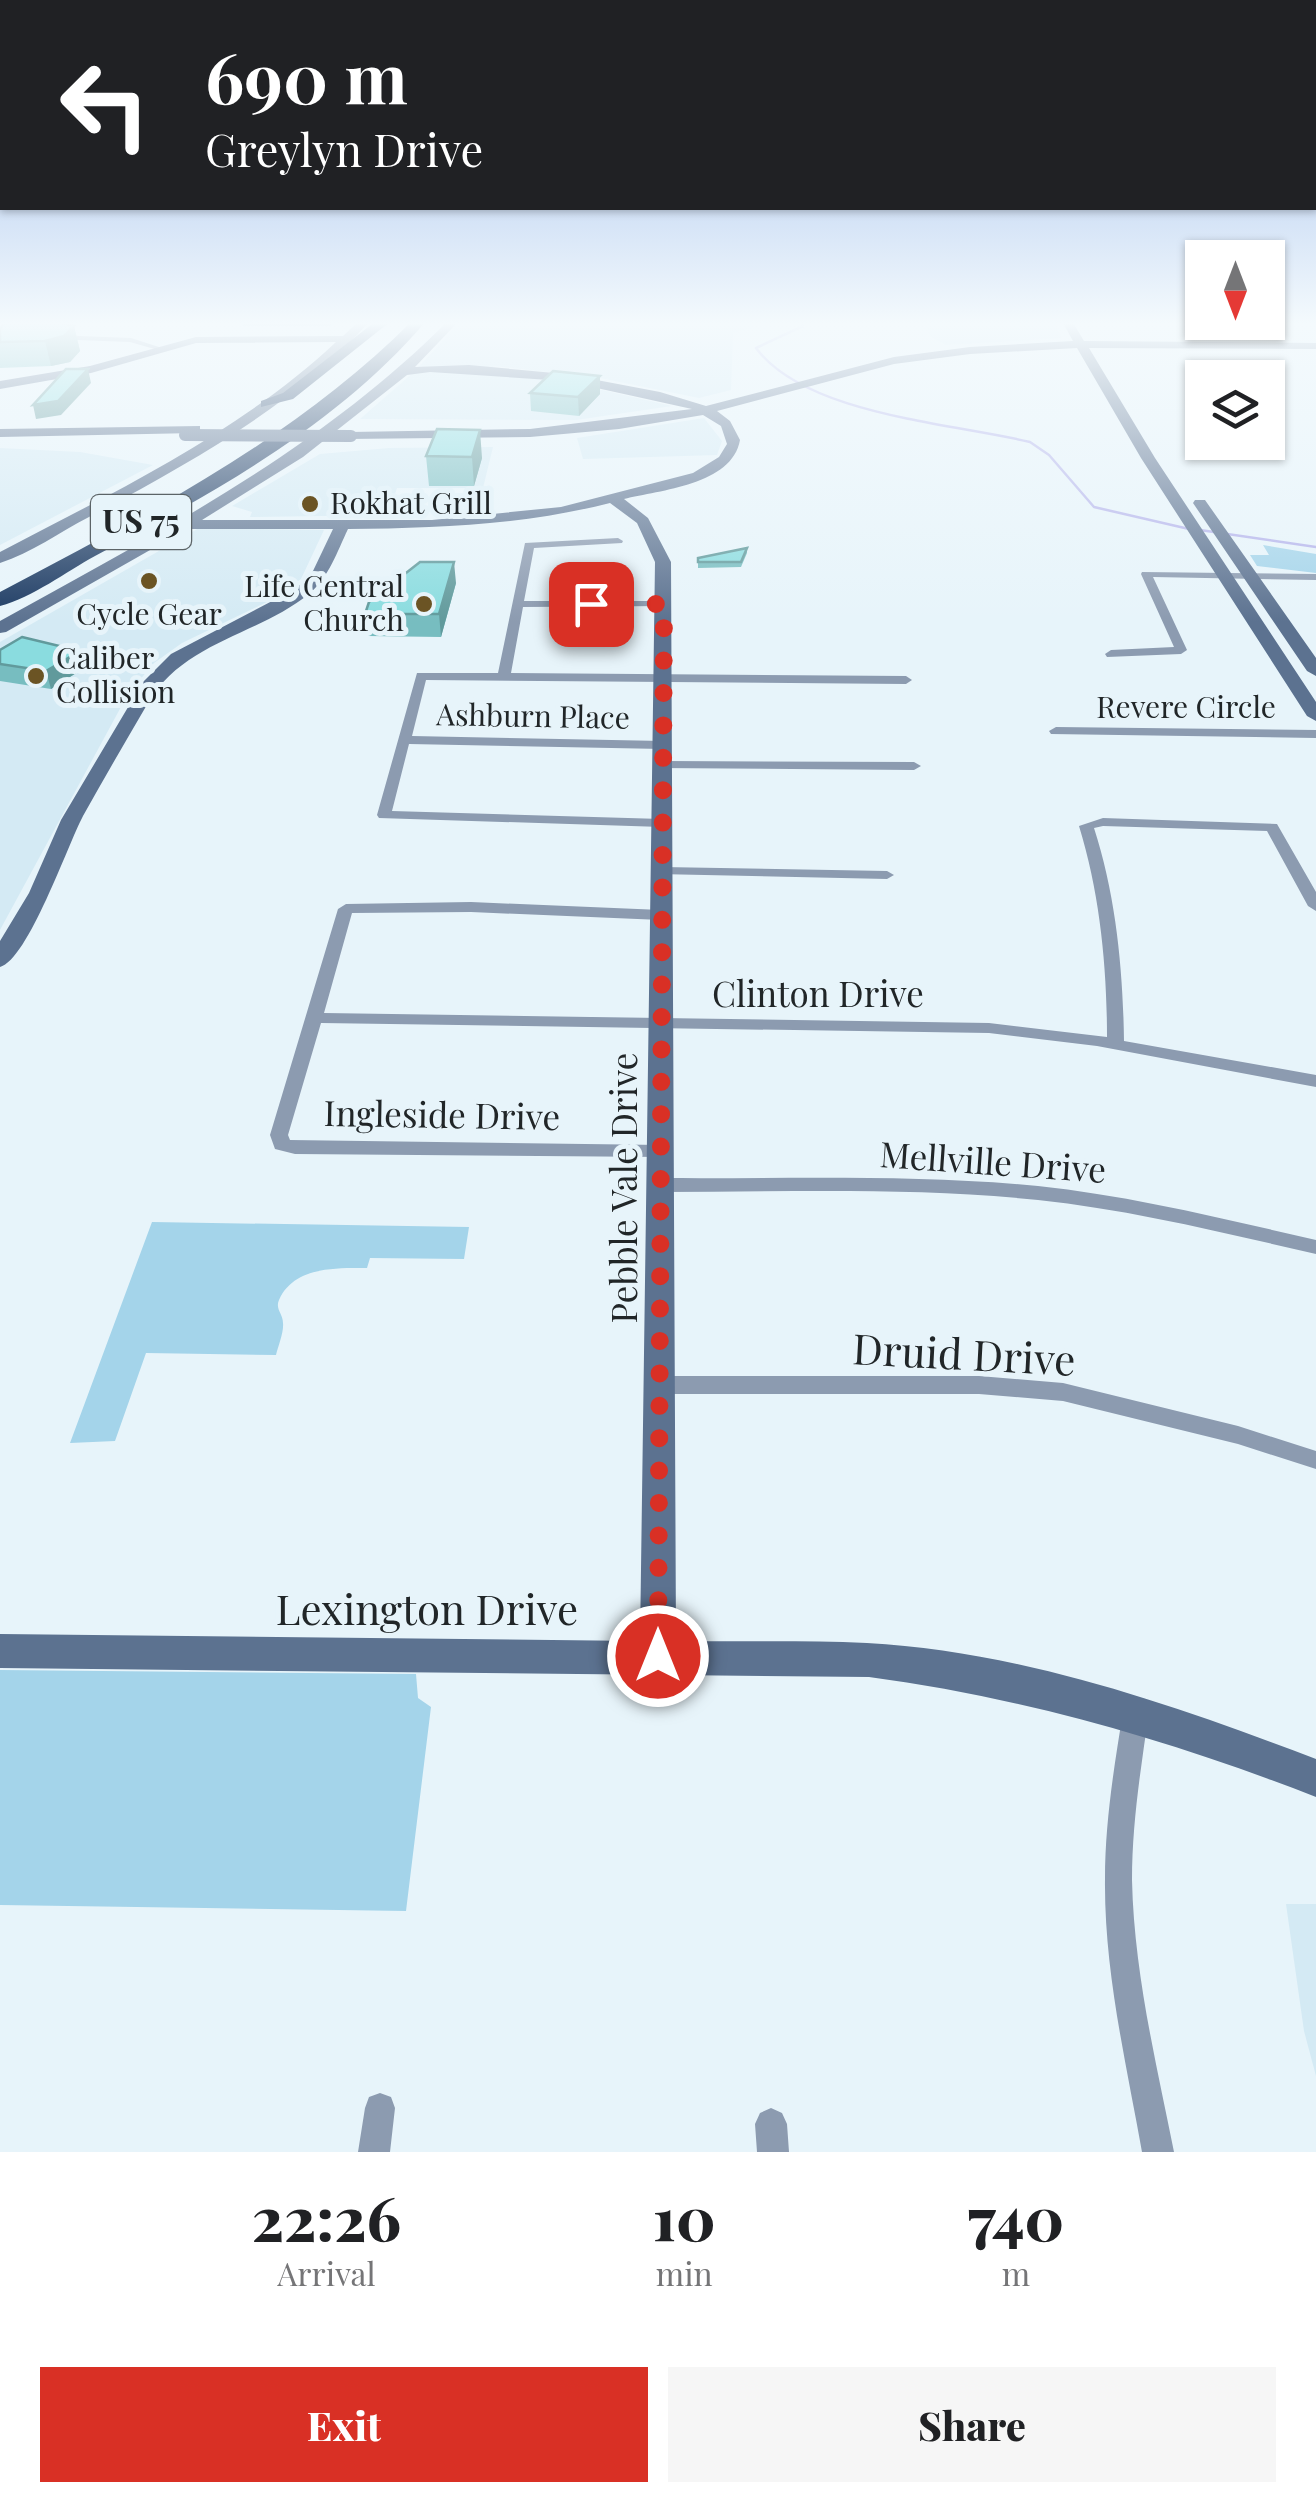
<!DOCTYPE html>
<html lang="en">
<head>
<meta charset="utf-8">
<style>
  body { margin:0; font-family:"Playfair Display",serif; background:#f6f6f6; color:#202124; height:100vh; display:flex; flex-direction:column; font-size:38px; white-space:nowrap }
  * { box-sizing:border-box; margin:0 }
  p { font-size:32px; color:#757577 }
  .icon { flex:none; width:55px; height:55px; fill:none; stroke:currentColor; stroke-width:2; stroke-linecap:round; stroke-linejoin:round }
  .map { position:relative; height:2152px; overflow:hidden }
  .panel { display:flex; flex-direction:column; background:#fff; flex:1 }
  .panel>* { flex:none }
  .banner { position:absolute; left:0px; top:0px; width:1318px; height:210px; box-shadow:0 2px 8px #0004; background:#202124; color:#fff; overflow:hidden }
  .needle { width:65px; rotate:180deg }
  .controls { position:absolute; left:1185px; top:240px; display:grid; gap:20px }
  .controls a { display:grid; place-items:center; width:100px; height:100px; border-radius:0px; background:#fff; box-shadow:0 2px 8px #0004; font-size:50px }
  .pin { position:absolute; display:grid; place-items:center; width:85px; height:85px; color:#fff; margin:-42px; border-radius:20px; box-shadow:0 5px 15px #0006 }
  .me { position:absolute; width:110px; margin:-55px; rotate:0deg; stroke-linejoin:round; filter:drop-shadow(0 0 8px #0008) }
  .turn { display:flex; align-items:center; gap:35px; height:210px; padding:0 40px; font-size:45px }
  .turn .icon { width:130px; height:130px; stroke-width:2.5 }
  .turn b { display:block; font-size:70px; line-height:85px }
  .eta { display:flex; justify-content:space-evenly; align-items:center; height:170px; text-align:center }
  .eta b { font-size:60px; font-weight:800; line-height:70px }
  .cta { display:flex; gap:20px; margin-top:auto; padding:20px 40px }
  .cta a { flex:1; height:115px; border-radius:0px; background:#d93025; color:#fff; font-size:40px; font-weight:800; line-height:115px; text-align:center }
  .cta a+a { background:#f6f6f6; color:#202124 }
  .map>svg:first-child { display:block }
  .built { fill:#d4eaf4 }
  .green { fill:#a4d4ea }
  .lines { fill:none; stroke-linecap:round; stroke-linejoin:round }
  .stream { stroke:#b4b3eb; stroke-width:2.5 }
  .street { fill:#8c9bb0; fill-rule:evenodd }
  .secondary { fill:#5c7290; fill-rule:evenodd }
  .highway { fill:#1d3b63; fill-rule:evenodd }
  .secondary-bridge { stroke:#5c7290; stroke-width:12 }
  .wall { fill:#77bdc0 }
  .shaded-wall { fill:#619a9c }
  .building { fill:#8adcdf; stroke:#619a9c; stroke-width:2.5 }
  .route { stroke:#d93025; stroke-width:18; stroke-dasharray:0 32.4 }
  .poi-dot { fill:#6b5424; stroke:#e7f4fa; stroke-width:4 }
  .labels { text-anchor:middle; stroke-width:10; stroke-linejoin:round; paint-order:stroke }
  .far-poi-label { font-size:30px; fill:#212628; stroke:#e7f4fa; text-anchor:start }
  .far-street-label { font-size:30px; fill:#212628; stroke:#e7f4fa }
  .shield { fill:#e7f4fa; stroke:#5c6467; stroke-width:2.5 }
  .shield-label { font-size:32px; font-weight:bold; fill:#212628 }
  .street-label { font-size:35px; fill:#212628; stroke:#e7f4fa }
  .near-street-label { font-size:42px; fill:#212628; stroke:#e7f4fa }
</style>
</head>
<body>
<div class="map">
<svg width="1316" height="2152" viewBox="0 0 1316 2152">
  <rect width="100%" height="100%" fill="#e7f4fa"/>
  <path class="built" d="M461,321h85l-19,7 56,-7h169l-1,7 -18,5 -2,57 -32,8 -99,-20 -106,-12 -5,7 74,8 109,25 -96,14 -216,-1 54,-47z
    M847,321h206l9,17 -116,7 -15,-8 -6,-15z
    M704,418l18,23 -5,14 -134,4 -6,-21z
    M493,447l-10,41h-86l-9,27 -138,2 2,-5 -20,-6 88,-52 69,-6z
    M0,448l80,4 73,13 -153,80z
    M199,528l125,2 -23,49 -28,20 -91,44 -28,20 -26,31 -128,236v-288z
    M1286,1904h30v172l-12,-45z"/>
  <path class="green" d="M1263,545l53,9v19l-59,-7 -7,-11h19z
    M152,1222l317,5 -5,32 -94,-1 -3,10c-30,0 -73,-2 -88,32 -4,9 4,14 4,23 1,9 -5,23 -7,32l-130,-2 -31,88 -45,2z
    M0,1670l416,4 2,24 13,9 -25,204 -406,-6z"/>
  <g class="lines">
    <path class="stream" d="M801,321l2,5 -47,22c50,67 195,75 274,94l19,13 45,52 95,22
      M1200,530l116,17"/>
    <path class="street" d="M55,335l76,3 31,10 -4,2 -28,-8 -78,-3z
      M618,538l5,3 -1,2 -88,5 -10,53h140l4,1v4l-145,1 -12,66 395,3 6,4 -6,4 -480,-4 -14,56 251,5 7,4 -7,4 -254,-5 -17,67 270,8 7,4 -7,4 -283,-9 -2,-3 40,-142h81l27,-130z
      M1142,572l174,2v6l-163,-3 34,73 -6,4 -74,3 -2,-3 6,-4 63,-3 -33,-73z
      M1056,727l260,3v8l-265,-4 -2,-3z
      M663,761l251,1 7,4 -7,4 -256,-2v-6z
      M1103,818l174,6 39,68v19l-8,-5 -41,-75 -164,-5 -9,2c22,68 29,141 30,213l192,34v12l-219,-41 -108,-13 -668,-10 -33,112 2,5 372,5 9,6 -9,6 -367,-3 -20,-5 -5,-14 68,-226 8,-5 125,-2 190,8 8,5 -8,5 -190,-8 -119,1 -28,100 665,10 118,14c0,-70 -7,-143 -28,-211z
      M662,867l225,4 7,4 -7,4 -230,-5 -2,-3z
      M662,1178c125,1 251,-4 376,8 94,10 186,33 278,54v14c-92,-21 -184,-44 -278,-54 -125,-13 -251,-8 -376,-8l-7,-2 -2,-5 2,-5z
      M660,1376h319l84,7 175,43 78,25v18l-78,-25 -175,-43 -84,-7h-319l-8,-3 -3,-6 3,-6z
      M1136,1700l9,3 4,9c-8,55 -17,111 -17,168 2,92 24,182 42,272h-32c-16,-90 -38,-181 -37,-273 0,-56 9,-112 18,-167l4,-9z
      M380,2093l11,4 4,11 -5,44h-32l7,-44 4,-11z
      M771,2108l11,5 5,11 2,28h-32l-2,-28 5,-11z"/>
    <path class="secondary" d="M359,321h11c-76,85 -182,143 -281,196 -29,15 -58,36 -89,46v-11c116,-61 239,-119 336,-210l-140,1 -105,30 -91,16v-8l90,-15 106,-29 147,-1z
      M448,321h11l-44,46 54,-2 96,9 95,18 46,14 188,-49 76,-10 103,-6 -11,-20h10l12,20 232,2v6l-227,-1 66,110 161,244v19l-9,-5 -166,-258 -64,-110 -107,6 -76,10 -177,47 13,10 10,19c-8,45 -80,50 -116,59l24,19 23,44 5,1079c63,1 127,-1 191,2 153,8 307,62 449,116v38c-146,-57 -291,-99 -447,-120l-869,-9v-34l640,7 15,-1079 -18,-39 -27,-20c-86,22 -174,25 -262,26 -11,23 -19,48 -39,65 -51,41 -126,48 -161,109 -22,38 -44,75 -65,113 -15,28 -55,144 -83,151v-26l29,-48 32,-73 82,-138 28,-28 126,-66 16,-17 20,-42h-146l-181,103 -6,1v-12c160,-89 317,-169 448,-300zM430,372l135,9 127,28 -162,20 -179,3 -7,4 2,3 184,-2 89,-8 84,-14 18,11 6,18 -8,13 -26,16 -132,34 -129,13h-230l101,-63 104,-82z
      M200,426v6l-5,1 -195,4v-8z
      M1195,500h10l111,158v18l-9,-5 -114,-168z"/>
    <path class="highway" d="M376,321h15l-98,78 -32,8v-6l22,-8z
      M412,321h14c-88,104 -213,172 -331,235 -29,16 -62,41 -95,50v-14c147,-78 293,-152 412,-271z"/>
    <path class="secondary-bridge" d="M185,435l166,1"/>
  </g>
  <path class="wall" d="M242,321h93l-4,5h-88z
    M74,326l6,25 -10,11 -19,4 -51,2v-40z
    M530,393l70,1 -21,22 -48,-5z
    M437,429l45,29 -8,28h-45l-3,-30z
    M747,548v5l-6,14 -43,1v-10z
    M456,583l-15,54 -73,-1 -3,-22z
    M0,650l84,18 -33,21 -51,-8z"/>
  <path class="shaded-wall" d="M74,326l6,25 -10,11 -19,4 -6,-25z
    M88,369l3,14 -30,32 -25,4 -3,-14z
    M600,376v18l-21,22 -1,-19z
    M480,430l2,28 -8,28 -2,-29z
    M454,562l2,21 -15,54 -2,-23z
    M80,651l4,17 -33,21 -5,-18z"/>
  <path class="building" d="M7,322h50l17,4 -10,10 -19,5 -45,1v-14z
    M66,369h22l-30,32 -25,4z
    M553,371l47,5 -22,21 -48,-4z
    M437,429l43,1 -8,27 -46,-1z
    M747,548l-6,14h-43v-4z
    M420,562h34l-15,52h-74l4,-12z
    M22,637l58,14 -34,20 -46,-7v-14z"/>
  <linearGradient id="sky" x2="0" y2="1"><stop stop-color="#93b4e9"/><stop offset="0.52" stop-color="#f4fafd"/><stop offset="1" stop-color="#f4fafd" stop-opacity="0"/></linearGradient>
  <rect width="1316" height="622" fill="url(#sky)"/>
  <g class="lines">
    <path class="route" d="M591,604h73l-6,1052"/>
  </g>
  <g class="poi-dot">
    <circle cx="310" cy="504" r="10"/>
    <circle cx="149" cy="581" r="10"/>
    <circle cx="424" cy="604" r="10"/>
    <circle cx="36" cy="676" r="10"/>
  </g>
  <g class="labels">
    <g class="far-poi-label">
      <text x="330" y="514">Rokhat Grill</text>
      <text x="404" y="597" text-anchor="end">Life Central<tspan x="404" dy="34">Church</tspan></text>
      <text x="149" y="625" text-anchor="middle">Cycle Gear</text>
      <text x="56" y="669">Caliber<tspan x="56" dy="34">Collision</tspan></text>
    </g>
    <g class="far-street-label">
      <text x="1186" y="718">Revere Circle</text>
      <text transform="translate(533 717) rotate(1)" y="10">Ashburn Place</text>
    </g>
    <rect class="shield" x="91" y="495" width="100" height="54" rx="8"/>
    <g class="shield-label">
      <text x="141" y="533">US 75</text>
    </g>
    <g class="street-label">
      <text x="818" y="1007">Clinton Drive</text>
      <text transform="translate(442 1116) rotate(1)" y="12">Ingleside Drive</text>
      <text transform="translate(993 1163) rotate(4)" y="12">Mellville Drive</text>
      <text transform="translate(625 1188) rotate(-90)" y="12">Pebble Vale Drive</text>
    </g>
    <g class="near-street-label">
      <text transform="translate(964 1355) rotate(3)" y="15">Druid Drive</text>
      <text x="427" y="1625">Lexington Drive</text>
    </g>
  </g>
</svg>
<div class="controls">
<a><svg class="needle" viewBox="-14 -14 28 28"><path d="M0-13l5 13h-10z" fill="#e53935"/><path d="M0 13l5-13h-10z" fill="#757577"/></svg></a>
<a><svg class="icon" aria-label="layers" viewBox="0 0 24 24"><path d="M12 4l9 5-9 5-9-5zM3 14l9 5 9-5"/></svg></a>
</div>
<div class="pin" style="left:591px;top:604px;background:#d93025"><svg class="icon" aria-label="arrive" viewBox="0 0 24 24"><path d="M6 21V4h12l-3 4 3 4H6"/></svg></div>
<svg class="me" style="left:658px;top:1656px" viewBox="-20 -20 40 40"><circle r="17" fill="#d93025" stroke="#fff" stroke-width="3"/><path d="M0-11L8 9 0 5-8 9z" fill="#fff"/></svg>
<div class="banner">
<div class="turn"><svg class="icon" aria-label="left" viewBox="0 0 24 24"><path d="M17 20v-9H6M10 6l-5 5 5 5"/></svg><div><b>690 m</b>Greylyn Drive</div></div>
</div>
</div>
<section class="panel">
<div class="eta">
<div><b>22:26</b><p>Arrival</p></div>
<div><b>10</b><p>min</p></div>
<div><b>740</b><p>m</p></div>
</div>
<div class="cta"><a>Exit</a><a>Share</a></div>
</section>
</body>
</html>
